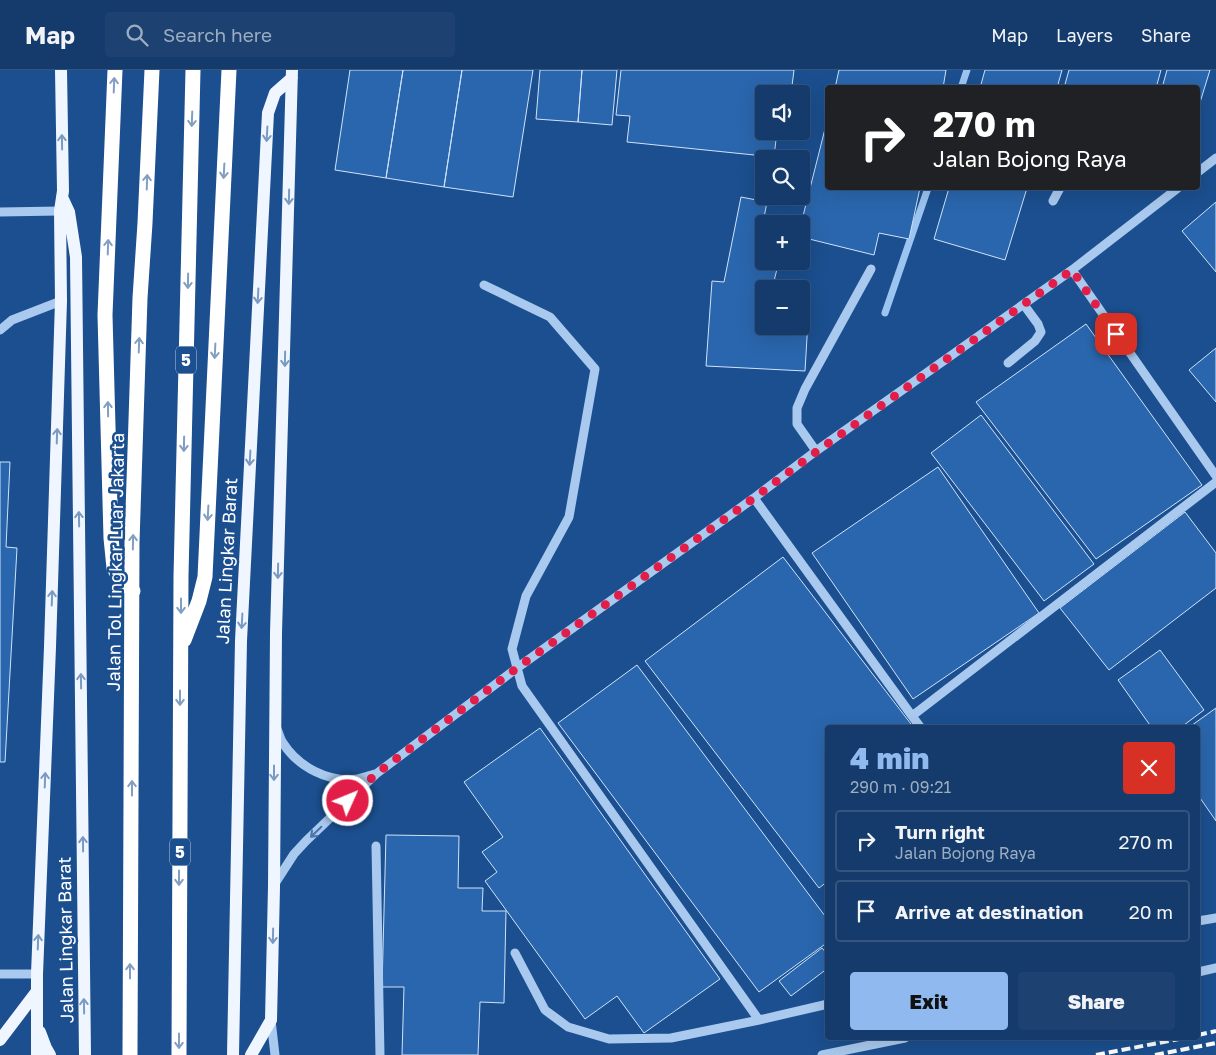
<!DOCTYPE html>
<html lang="en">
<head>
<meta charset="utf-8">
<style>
  body { margin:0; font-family:"Golos Text",sans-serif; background:#1d4271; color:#f1f3f6; height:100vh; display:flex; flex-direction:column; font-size:19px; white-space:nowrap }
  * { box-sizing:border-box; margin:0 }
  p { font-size:16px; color:#9dadc1 }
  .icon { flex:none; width:28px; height:28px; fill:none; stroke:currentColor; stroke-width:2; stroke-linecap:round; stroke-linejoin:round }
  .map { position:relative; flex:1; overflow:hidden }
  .details { position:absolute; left:825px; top:655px; width:375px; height:315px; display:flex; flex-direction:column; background:#143b6b; border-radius:5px; box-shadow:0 5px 20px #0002,0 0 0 1px #33557e }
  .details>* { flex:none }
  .banner { position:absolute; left:825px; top:15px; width:375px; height:105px; border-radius:5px; box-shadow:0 5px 20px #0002,0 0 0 1px #33557e; background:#202124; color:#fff; overflow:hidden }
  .controls { position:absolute; left:755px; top:15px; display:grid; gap:10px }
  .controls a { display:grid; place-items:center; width:55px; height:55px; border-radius:5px; background:#143b6b; box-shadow:0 5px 20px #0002,0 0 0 1px #33557e; font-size:25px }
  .pin { position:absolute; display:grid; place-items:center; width:42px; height:42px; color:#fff; margin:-21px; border-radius:10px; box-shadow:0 2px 8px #0006 }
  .me { position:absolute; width:55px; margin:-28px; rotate:46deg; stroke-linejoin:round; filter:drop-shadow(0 0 4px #0008) }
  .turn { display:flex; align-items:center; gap:18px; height:105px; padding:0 25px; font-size:22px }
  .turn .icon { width:65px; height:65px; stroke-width:2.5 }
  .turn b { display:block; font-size:35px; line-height:42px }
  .round { display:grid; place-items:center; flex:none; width:52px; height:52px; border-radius:5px; background:#1d4271 }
  .overview { display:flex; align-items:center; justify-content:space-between; height:85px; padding:0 25px }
  h1 { font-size:30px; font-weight:800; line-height:38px; color:#90b9f0 }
  .button { display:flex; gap:10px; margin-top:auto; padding:10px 25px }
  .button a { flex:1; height:58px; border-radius:5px; background:#90b9f0; color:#111; font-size:20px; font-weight:800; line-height:58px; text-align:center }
  .button a+a { background:#1d4271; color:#f1f3f6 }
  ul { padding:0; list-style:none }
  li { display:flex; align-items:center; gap:15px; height:62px; margin:0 10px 8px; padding:0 15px; border:2px solid #33557e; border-radius:5px }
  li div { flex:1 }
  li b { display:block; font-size:19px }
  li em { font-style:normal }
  header { display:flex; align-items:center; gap:30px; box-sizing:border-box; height:70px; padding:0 25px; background:#143b6b; border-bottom:1px solid #33557e }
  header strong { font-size:24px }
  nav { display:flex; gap:28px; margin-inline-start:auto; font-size:18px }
  .search { width:350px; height:45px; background:#1d4271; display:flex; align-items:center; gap:12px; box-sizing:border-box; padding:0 18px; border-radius:5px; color:#9dadc1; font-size:19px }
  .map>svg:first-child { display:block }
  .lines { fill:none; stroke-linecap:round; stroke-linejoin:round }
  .stream { stroke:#9cc4f0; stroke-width:7 }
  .building { fill:#2a66ad; stroke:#cfe3fa; fill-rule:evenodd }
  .minor { stroke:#a9c9ee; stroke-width:9 }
  .major { stroke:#f0f6ff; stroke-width:12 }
  .highway { stroke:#fff; stroke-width:15 }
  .rail { stroke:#fff; stroke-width:4; stroke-dasharray:9 4; stroke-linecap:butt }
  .oneway { stroke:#829ec1 }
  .oneway2 { stroke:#7b9ac1 }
  .oneway3 { stroke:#4674ac }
  .route { stroke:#e11d48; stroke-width:9; stroke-dasharray:0 16.2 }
  .labels { text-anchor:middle; stroke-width:5; stroke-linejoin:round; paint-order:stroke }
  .shield { fill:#1b4f8f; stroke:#bbcadd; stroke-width:1 }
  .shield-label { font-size:16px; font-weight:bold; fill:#fff }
  .street-label { font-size:18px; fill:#fff; stroke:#1b4f8f }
</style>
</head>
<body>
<header>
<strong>Map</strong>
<div class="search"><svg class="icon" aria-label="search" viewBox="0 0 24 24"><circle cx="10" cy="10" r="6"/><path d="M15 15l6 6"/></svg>Search here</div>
<nav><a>Map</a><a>Layers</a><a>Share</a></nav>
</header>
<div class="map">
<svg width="1216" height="985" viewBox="0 0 1216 985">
  <rect width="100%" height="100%" fill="#1b4f8f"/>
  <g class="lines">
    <path class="stream" d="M961,18l6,-18
      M885,243l43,-125"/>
  </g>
  <path class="building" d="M350,0h53l-17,108 -51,-8z
    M403,0h59l-18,117 -58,-9z
    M462,0h71l-20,127 -69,-10z
    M540,0h42l-4,52 -42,-3z
    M582,0h35l-5,55 -34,-3z
    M621,0h173l-3,24h-27v37h13l-3,26 -147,-15 3,-26 -14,-1z
    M839,0h107l-3,18h-108z
    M985,0h77l-5,18h-77z
    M1069,0h92l-5,18h-92z
    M1167,0h43l-12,39v-21h-36z
    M828,47v71h92l-11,51 -30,-6 -5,22 -73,-18v-13z
    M949,118h78l-22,72 -71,-21z
    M741,127l26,5 -7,36h4v23h15l-6,24 37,2 -5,84 -99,-5 6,-85 12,1zM764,219h37v37h-37z
    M1216,132v70l-34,-41z
    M1086,254l116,161 -106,74 -120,-157z
    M1216,278v54l-27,-32z
    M981,345l113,149 -50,37 -113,-148z
    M0,392h10l-4,85 11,1 -12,214h-5z
    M938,397l101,146 -126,86 -101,-146z
    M1185,442l31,41v35l-107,82 -49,-62z
    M783,487l131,171h-86v153l-9,7 -174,-227z
    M1160,580l44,60 -24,18h-28l-34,-48z
    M637,595l191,255v22l-69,50 -201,-269z
    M1216,638v113l-18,-26v-67h-10z
    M540,658l180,251 -76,54 -27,-37 -32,23 -100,-138 12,-9 -15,-20 21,-15 -39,-55z
    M386,765l73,1 -1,52h25l-1,23h24l-2,92 -24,-1 -2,53h-76l2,-68h-22z
    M822,878l6,7v13l-37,28 -12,-15z"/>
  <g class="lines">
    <path class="minor" d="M1198,102l18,-14
      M1053,131l7,-13
      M0,142l60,-1
      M1072,200l144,206
      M484,215l66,32 45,52 -26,148 -43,79 -14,53 10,37 237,334
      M0,260l12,-10 49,-19
      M1008,293l27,-22 6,-9 -3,-8 -14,-19
      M816,381l-19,-27v-16l8,-19 66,-120
      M754,428l158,218 304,-234
      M912,646l9,12
      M277,659c2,4 3,10 6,14 15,24 46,40 74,36 6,-1 13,-4 19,-5
      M376,776l4,209
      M274,815l20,-31 12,-13 70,-67 141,-106 237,-170 62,-47 256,-181 106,-82
      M1198,851l18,-3
      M515,883l30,57 23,17 41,12 62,-1 88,-18 69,-16
      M1198,902l18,-4
      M0,904h37
      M271,950l4,35
      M822,985l83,-17"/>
    <path class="major" d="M62,127l7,15 7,45 9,798
      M40,962l6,16 4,7
      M0,970l37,-49
      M37,985v-81l13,-327 11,-346 -1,-90 3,-20 -2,-121
      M233,985l8,-414 27,-528 7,-20 17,-15
      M251,985l20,-35 3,-133 2,-254 16,-563"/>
    <path class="highway" d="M115,0l-10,245 6,223 3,30 6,11 13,12
      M184,570l15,-39 6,-24 24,-507
      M130,985l2,-513 8,-244 5,-75 7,-153
      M179,985l2,-479 12,-506"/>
    <path class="rail" d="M1198,965l18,-4
      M1096,985l88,-17
      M1155,985l61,-12"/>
  </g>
  <defs><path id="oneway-shaft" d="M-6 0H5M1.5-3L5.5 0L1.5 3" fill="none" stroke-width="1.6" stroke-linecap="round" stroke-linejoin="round" transform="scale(1.25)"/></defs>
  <g class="oneway">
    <use href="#oneway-shaft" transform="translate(114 15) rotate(-88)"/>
    <use href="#oneway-shaft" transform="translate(192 49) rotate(92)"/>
    <use href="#oneway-shaft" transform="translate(224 101) rotate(93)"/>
    <use href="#oneway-shaft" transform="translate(147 112) rotate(-88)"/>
    <use href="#oneway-shaft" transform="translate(108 177) rotate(-88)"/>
    <use href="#oneway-shaft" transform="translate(188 211) rotate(91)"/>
    <use href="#oneway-shaft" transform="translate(139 275) rotate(-88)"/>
    <use href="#oneway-shaft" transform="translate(215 281) rotate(93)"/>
    <use href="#oneway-shaft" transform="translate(108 339) rotate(-91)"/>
    <use href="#oneway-shaft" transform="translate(184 374) rotate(91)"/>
    <use href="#oneway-shaft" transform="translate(208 443) rotate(93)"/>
    <use href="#oneway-shaft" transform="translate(133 472) rotate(-89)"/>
    <use href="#oneway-shaft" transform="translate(181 536) rotate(90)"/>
    <use href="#oneway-shaft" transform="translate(180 628) rotate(90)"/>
    <use href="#oneway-shaft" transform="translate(132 718) rotate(-90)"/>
    <use href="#oneway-shaft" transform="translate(179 808) rotate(90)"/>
    <use href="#oneway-shaft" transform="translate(130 901) rotate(-90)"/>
    <use href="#oneway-shaft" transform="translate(179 971) rotate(90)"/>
  </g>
  <g class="oneway2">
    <use href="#oneway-shaft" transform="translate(267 64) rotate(93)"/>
    <use href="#oneway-shaft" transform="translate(62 72) rotate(-91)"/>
    <use href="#oneway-shaft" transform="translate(289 127) rotate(91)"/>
    <use href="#oneway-shaft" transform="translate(258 226) rotate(93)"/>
    <use href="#oneway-shaft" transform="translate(285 289) rotate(91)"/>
    <use href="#oneway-shaft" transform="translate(57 366) rotate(-88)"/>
    <use href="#oneway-shaft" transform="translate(250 388) rotate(93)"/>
    <use href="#oneway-shaft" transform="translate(79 449) rotate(-91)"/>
    <use href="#oneway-shaft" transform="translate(278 501) rotate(91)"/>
    <use href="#oneway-shaft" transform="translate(52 528) rotate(-88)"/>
    <use href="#oneway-shaft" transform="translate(242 551) rotate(93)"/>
    <use href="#oneway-shaft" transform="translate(81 611) rotate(-91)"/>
    <use href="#oneway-shaft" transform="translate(274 703) rotate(90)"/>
    <use href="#oneway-shaft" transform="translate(45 710) rotate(-88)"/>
    <use href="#oneway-shaft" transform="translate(83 774) rotate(-91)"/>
    <use href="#oneway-shaft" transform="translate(273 866) rotate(91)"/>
    <use href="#oneway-shaft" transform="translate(38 872) rotate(-88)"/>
    <use href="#oneway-shaft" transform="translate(84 936) rotate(-91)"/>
  </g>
  <use class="oneway3" href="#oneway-shaft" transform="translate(316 762) rotate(136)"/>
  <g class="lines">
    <path class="route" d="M348,731l28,-27 141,-106 237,-170 62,-46 256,-182 44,64"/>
  </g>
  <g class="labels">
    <g class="shield">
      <rect x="176" y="276.5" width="20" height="27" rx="4"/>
      <rect x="170" y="768.5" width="20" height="27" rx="4"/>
    </g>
    <g class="shield-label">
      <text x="186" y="296">5</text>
      <text x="180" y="788">5</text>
    </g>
    <g class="street-label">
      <text transform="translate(227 491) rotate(-87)" y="6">Jalan Lingkar Barat</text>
      <text transform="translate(116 492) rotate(-89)" y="6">Jalan Tol Lingkar Luar Jakarta</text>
      <text transform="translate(66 870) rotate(-91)" y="6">Jalan Lingkar Barat</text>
    </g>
  </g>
</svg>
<div class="controls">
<a><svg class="icon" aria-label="sound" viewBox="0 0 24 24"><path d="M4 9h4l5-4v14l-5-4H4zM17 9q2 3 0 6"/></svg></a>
<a><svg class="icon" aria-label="search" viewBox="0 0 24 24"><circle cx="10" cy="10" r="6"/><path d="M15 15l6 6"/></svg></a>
<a>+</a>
<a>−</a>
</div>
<div class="pin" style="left:1116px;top:264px;background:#d93025"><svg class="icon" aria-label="arrive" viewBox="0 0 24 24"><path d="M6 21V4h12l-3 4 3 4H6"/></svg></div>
<svg class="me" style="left:348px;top:731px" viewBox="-20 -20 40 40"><circle r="17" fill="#e11d48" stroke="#fff" stroke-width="3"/><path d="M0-11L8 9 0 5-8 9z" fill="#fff"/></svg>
<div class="banner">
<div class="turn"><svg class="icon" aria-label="right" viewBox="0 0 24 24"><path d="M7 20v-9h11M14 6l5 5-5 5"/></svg><div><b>270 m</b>Jalan Bojong Raya</div></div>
</div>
<section class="details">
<div class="overview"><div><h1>4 min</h1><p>290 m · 09:21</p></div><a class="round" style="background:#d93025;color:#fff"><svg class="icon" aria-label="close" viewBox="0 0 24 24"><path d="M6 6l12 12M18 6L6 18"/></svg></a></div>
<ul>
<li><svg class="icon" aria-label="right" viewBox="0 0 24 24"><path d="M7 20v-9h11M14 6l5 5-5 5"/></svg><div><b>Turn right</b><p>Jalan Bojong Raya</p></div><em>270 m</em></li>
<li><svg class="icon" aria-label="arrive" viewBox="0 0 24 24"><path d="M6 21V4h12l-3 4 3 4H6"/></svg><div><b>Arrive at destination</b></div><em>20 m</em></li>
</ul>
<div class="button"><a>Exit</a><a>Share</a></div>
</section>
</div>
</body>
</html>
